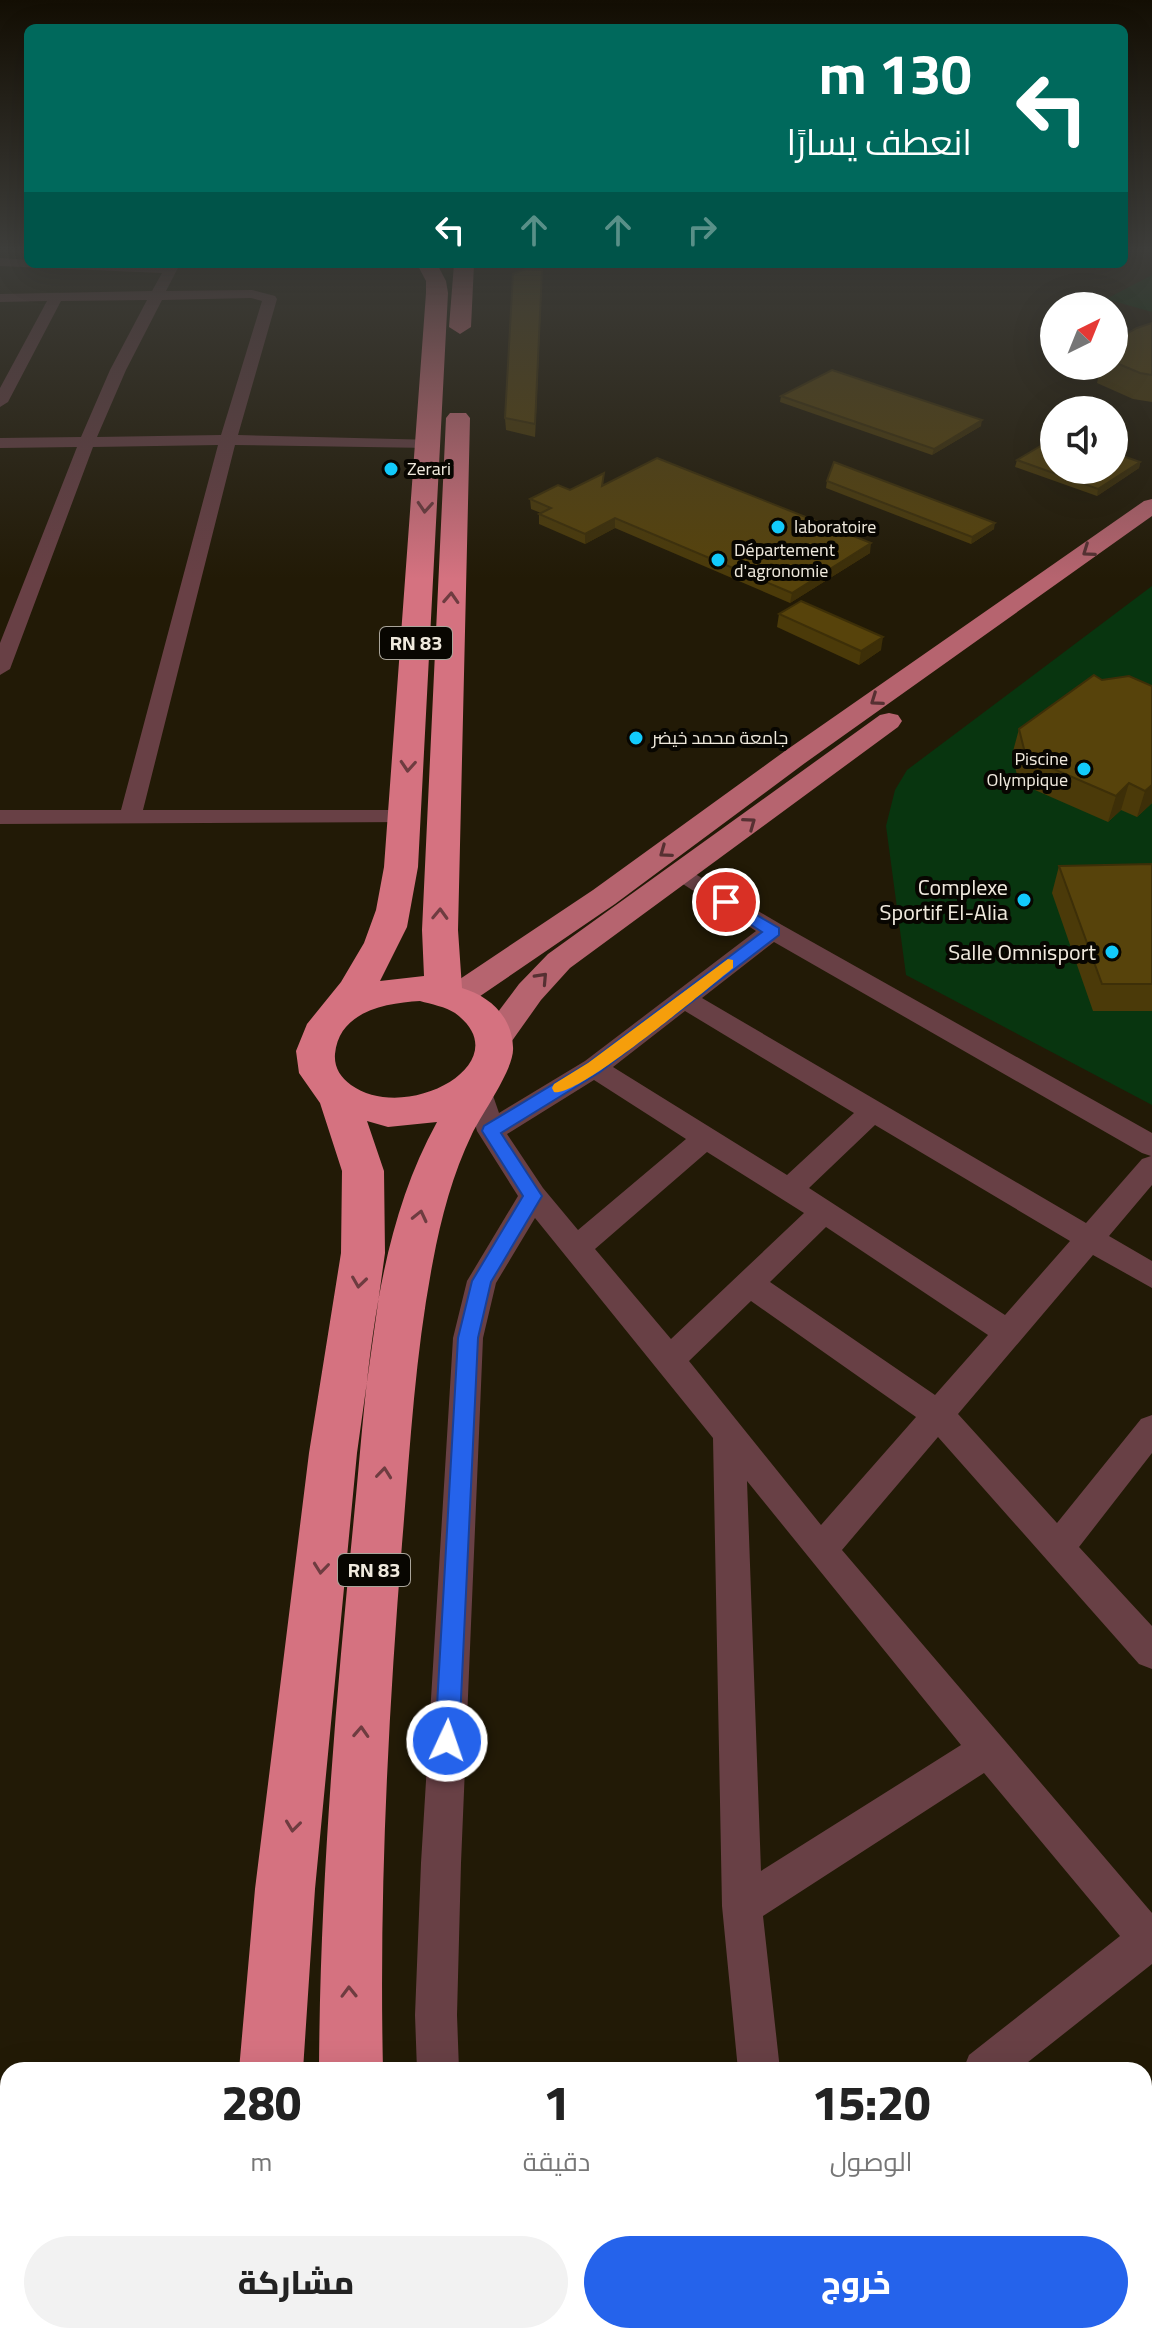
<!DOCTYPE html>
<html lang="ar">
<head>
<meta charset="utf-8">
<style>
  body { margin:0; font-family:Georgia,Cairo,serif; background:#f2f2f2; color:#222; direction:rtl; height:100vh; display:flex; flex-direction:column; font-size:30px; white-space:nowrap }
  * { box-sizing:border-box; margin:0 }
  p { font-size:26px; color:#767676 }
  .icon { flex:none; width:44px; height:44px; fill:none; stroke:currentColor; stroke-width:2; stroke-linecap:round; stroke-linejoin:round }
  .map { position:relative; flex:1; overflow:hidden; direction:ltr }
  .sheet { position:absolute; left:0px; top:2062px; width:1152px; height:282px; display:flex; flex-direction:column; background:#fff; border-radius:24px 24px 0 0; box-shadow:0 8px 32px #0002; direction:rtl }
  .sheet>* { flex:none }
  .top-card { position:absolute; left:24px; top:24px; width:1104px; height:244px; border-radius:12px; box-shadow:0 8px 32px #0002; direction:rtl; background:#00695c; color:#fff; overflow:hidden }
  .needle { width:52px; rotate:43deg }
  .fabs { position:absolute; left:1040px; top:292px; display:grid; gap:16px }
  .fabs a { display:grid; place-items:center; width:88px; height:88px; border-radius:50%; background:#fff; box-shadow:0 8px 32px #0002; font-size:40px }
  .pin { position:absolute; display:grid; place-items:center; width:68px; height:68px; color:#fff; margin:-34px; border:4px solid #fff; border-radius:50%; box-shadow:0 2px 8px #0007 }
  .me { position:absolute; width:88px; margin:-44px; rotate:3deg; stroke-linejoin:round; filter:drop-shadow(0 0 6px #0008) }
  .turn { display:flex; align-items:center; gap:28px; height:168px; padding:0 24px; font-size:36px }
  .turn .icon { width:104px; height:104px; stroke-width:2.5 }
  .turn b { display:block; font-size:56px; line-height:68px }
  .lanes { display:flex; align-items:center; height:76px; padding:0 24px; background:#0003; justify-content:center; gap:40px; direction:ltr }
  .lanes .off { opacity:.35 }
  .eta { display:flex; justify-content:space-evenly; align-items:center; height:136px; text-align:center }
  .eta b { font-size:48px; font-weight:800; line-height:56px }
  .cta { display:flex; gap:16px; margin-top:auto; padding:16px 24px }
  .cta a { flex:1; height:92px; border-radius:48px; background:#2563eb; color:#fff; font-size:32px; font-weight:800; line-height:92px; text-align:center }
  .cta a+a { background:#f2f2f2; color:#222 }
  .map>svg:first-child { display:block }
  .green { fill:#08350f }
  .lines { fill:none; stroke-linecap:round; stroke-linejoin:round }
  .minor { fill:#684045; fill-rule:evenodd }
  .major { fill:#b6646f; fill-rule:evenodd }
  .highway { fill:#d57280; fill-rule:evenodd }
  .wall { fill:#4b3a09 }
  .shaded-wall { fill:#3d2f08 }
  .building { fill:#57430b; stroke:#3d2f08; stroke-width:2 }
  .oneway { stroke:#6e3c40 }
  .oneway2 { stroke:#563032 }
  .route { fill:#2563eb; stroke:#184099; stroke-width:2 }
  .slow { fill:#f59e0b }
  .poi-dot { fill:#12cafb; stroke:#080601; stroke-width:3 }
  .labels { text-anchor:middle; stroke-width:8; stroke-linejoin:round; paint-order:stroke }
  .far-poi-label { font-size:18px; fill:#efe9dd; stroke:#080601; text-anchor:start }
  .shield { fill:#080601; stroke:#aaa59b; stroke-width:2 }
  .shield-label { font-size:20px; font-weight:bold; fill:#efe9dd }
  .poi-label { font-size:22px; fill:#efe9dd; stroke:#080601; text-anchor:end }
</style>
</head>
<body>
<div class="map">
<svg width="1152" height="2343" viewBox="0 0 1152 2343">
  <rect width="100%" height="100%" fill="#221a06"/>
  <path class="green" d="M1152,275v37l-46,-13z
    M1152,586v519l-246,-130 -20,-149 9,-36 12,-20z"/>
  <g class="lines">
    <path class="minor" d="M0,258l28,2v4h152l-14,27 86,-1 23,6 2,3 -39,136 198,5 2,3 -2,3 -6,2 -195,-3 -92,365h262l8,2 3,5 -3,5 -413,2v-14h121l97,-365 -125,2 -83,222 -10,6v-32l77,-196 -77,1v-10l81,-1 29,-67 37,-70 -86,1 -53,101 -8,5v-19l47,-87 -47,1v-8l152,-3 10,-18 -162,-7zM251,298l11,3 -41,134 -124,2 29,-67 36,-70z
      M680,865l102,60 370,208v52l-43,51 43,25v27l-59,-33 -135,159 99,109 84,-104 11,-4v38l-73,94 73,79v43l-13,-5 -201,-227 -96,113 310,363v51l-134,106h-55l6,-15 151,-119 -136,-163 -221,143 17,154h-42l-16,-164 -9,-468 -178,-220 -39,65 -13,55 -22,525 -4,152 2,55h-42l-2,-55 6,-152 32,-525 14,-57 51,-85 -41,-65 -12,-46 4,-7 9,-3 9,3 12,35 86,-52 171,-130 -84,-54 -4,-5 4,-5zM774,942l368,211 9,3 -9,3 -56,64 -384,-225zM685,1011l169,102 -67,62 -174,-108zM594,1080l92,59 -108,91 -35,-42 -36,-54zM875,1125l195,116 -65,74 -196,-127zM707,1152l97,61 -133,126 -76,-90zM826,1227l162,108 -53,60 -165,-113zM751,1301l165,116 -95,108 -132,-164zM747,1481l214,264 -200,126z
      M8,2183v44l-8,1v-44z
      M1152,2235v50l-8,4v-50z
      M1144,2295l8,3v45h-19l-4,-7h15z
      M424,2336h46v7h-46z
      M771,2336h46l1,7h-46z
      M1047,2336h50l-3,7h-50z"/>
    <path class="major" d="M1152,499v17l-347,247 -190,141 -148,101 -11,3 -11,-3 -5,-8 5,-8 148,-99 192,-139 359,-250z
      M889,713l9,2 4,6 -4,6 -328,241 -29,32 -34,48 -12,4 -12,-4 -5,-8 5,-8 36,-48 29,-30 332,-239z"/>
    <path class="highway" d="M417,264h20l9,17 2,12 -30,574 -11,60 -27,54 44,-5 -2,-46 24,-512 4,-5h16l4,5 -12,512 4,58c27,8 50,28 51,59 2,21 -31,66 -41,87 -19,39 -31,84 -39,127 -18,93 -23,188 -31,283 -14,175 -23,350 -19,526h-64c1,-182 16,-362 34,-543 14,-134 17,-284 84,-405l-49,5 -21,-6 17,50 1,82 -28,200 -42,436 -12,181h-64l16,-181 54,-436 32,-200 1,-82 -22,-68 -21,-30 -3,-22 11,-27 34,-42 23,-39 12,-33 8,-43 42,-574v-12zM420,1001c11,3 26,6 35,12 67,49 -48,112 -104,72 -11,-8 -17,-18 -16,-31 4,-43 51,-51 85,-53z
      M454,264h20l-3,63 -11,7 -11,-7z
      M221,2336h70v7h-70z
      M320,2336h70v7h-70z"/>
  </g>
  <path class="wall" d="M0,251h28v2l-28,-1z
    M542,281l-7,156 -29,-7 -1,-12z
    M1152,323v79l-19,-3 -36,-16 4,-17h13v-21z
    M781,396l200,30 -49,29 -152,-53z
    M1017,460l123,2 -1,6 -42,28 -82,-29z
    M827,481l167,48 -23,15 -145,-56z
    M603,485l267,68 -80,50 -175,-75 -30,16 -46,-20v-10l2,-1 -10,-4 -1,-10 40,-9z
    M779,614l102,36 -22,15 -82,-38z
    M1102,680l50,6v117l-15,14 -16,-7 -13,12 -89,-39 -7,-28 7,-26z
    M1152,864v147h-59l-41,-118 7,-27z"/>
  <path class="shaded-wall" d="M542,270v11l-7,156v-13z
    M982,420l-1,6 -49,29 2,-6z
    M1140,462l-1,6 -42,28 1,-7z
    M615,518v10l-30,16v-10z
    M995,523l-1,6 -23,15 1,-7z
    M871,543l-1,10 -80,50 2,-10z
    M883,637l-2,13 -22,15 2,-14z
    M1129,783l-8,27 -13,12 8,-26z
    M1152,785v18l-15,14 8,-26z"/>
  <path class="building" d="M526,269l16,1 -7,154 -30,-6 8,-144z
    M1152,323v52l-12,-2 -26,-11v-17l7,-8 16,-9z
    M832,370l150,50 -48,29 -153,-53z
    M1054,438v32h60v-17l26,9 -42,27 -81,-29z
    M657,458l214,85 -79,50 -177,-75 -30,16 -46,-20 12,-6 -21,-9 28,-14 12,5 34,-17 -2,13z
    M834,462l161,61 -23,14 -145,-56z
    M801,601l82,36 -22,14 -82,-37z
    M1094,675l8,5 27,-4 23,10v99l-7,6 -16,-8 -13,13 -90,-39 -7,-28z
    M1152,864v120h-50l-43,-118z"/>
  <defs><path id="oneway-chevron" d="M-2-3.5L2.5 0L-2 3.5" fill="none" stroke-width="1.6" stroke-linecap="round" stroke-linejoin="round" transform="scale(2)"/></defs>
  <g class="oneway">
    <use href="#oneway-chevron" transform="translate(425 507) rotate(94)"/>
    <use href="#oneway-chevron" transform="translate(451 598) rotate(-87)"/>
    <use href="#oneway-chevron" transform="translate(408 766) rotate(94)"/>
    <use href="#oneway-chevron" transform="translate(440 914) rotate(-88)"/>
    <use href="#oneway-chevron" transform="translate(420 1216) rotate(-77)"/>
    <use href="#oneway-chevron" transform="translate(359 1282) rotate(98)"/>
    <use href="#oneway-chevron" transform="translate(384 1473) rotate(-84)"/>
    <use href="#oneway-chevron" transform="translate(321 1568) rotate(96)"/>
    <use href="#oneway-chevron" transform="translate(361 1732) rotate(-87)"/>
    <use href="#oneway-chevron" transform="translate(293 1826) rotate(97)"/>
    <use href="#oneway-chevron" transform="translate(349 1992) rotate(-91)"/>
  </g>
  <g class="oneway2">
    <use href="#oneway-chevron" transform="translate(1088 551) rotate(145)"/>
    <use href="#oneway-chevron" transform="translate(876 700) rotate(145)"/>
    <use href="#oneway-chevron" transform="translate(750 823) rotate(-36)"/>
    <use href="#oneway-chevron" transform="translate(665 852) rotate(144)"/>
    <use href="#oneway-chevron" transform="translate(542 978) rotate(-47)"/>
  </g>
  <linearGradient id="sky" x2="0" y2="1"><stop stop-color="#130e03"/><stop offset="0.43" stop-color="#3e3e3b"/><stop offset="1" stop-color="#3e3e3b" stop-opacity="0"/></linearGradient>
  <rect width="1152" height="579" fill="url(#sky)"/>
  <path class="route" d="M726,897l53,31v7l-179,137 -99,61 41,63 -51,86 -13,56 -19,403 -4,9 -8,3 -9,-3 -3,-9 23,-403 14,-57 51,-85 -41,-65 2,-5 104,-63 174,-131 -41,-27 -2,-3z"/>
  <path class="slow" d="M728,959l5,1v8c-25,20 -157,131 -179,124l-2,-4 2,-4 34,-21z"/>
  <g class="poi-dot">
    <circle cx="391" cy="469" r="8"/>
    <circle cx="778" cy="527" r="8"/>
    <circle cx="718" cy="560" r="8"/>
    <circle cx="636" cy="738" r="8"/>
    <circle cx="1084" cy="769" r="8"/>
    <circle cx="1024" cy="900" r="8"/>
    <circle cx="1112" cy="952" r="8"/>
  </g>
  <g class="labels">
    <g class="far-poi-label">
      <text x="407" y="475">Zerari</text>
      <text x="794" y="533">laboratoire</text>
      <text x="734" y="556">Département<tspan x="734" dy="21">d'agronomie</tspan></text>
      <text x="652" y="744">جامعة محمد خيضر</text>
      <text x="1068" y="765" text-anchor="end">Piscine<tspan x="1068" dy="21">Olympique</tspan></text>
    </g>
    <g class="shield">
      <rect x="380" y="627" width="72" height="32" rx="6"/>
      <rect x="338" y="1554" width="72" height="32" rx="6"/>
    </g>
    <g class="shield-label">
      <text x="416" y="650">RN 83</text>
      <text x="374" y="1577">RN 83</text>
    </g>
    <g class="poi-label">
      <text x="1008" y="895">Complexe<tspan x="1008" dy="25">Sportif El-Alia</tspan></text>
      <text x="1096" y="960">Salle Omnisport</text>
    </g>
  </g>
</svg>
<div class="fabs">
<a><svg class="needle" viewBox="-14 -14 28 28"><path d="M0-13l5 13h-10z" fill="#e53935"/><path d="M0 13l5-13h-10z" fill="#767676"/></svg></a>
<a><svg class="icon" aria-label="sound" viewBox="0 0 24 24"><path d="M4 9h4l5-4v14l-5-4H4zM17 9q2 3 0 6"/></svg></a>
</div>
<div class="pin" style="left:726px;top:902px;background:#d93025"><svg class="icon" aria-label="arrive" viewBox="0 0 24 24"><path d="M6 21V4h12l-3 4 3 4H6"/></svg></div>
<svg class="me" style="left:447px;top:1741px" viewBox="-20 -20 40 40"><circle r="17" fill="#2563eb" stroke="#fff" stroke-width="3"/><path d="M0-11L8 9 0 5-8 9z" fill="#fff"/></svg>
<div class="top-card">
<div class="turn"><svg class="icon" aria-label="left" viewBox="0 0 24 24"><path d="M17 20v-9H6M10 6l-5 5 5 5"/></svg><div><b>130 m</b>انعطف يسارًا</div></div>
<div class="lanes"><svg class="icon" aria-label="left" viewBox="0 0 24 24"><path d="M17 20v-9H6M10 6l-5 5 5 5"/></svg><svg class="icon off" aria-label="ahead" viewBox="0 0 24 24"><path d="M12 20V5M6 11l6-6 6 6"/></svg><svg class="icon off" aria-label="ahead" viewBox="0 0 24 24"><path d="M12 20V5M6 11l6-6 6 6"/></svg><svg class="icon off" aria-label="right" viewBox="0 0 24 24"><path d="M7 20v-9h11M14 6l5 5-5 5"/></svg></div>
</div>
<section class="sheet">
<div class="eta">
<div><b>15:20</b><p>الوصول</p></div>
<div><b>1</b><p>دقيقة</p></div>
<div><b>280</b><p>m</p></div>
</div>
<div class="cta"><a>خروج</a><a>مشاركة</a></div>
</section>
</div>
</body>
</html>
